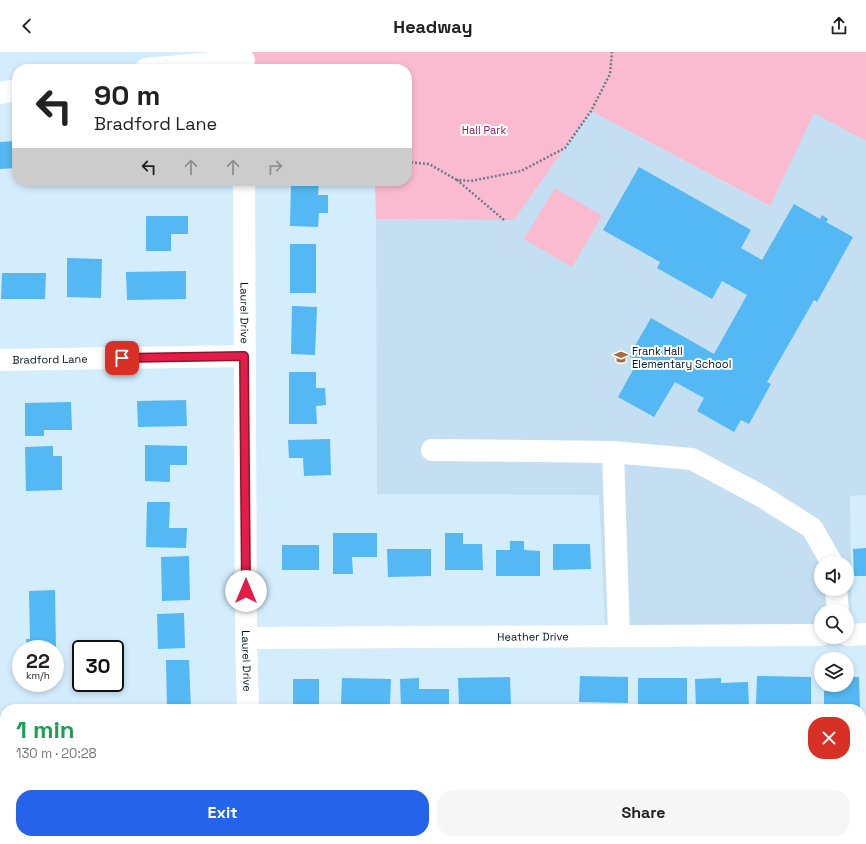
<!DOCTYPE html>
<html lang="en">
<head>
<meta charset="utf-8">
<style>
  body { margin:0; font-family:"Space Grotesk",sans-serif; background:#f6f6f6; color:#222; height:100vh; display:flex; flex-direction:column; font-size:15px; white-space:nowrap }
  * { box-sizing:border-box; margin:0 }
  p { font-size:13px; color:#767676 }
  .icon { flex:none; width:22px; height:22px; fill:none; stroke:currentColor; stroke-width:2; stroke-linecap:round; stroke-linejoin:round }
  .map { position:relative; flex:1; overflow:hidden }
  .sheet { position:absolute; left:0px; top:652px; width:866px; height:140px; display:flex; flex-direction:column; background:#fff; border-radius:16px 16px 0 0; box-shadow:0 2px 6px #0003 }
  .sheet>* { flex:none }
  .guide { position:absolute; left:12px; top:12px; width:400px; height:122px; border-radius:16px; box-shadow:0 2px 6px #0003; background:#fff; color:#222; overflow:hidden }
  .tools { position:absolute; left:814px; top:504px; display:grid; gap:8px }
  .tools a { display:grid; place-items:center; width:40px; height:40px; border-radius:50%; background:#fff; box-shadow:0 2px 6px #0003; font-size:20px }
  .speed { position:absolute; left:12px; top:588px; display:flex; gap:8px; font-size:20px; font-weight:700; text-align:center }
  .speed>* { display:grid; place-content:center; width:52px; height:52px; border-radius:50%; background:#fff; box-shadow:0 2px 6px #0003; line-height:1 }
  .speed small { font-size:10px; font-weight:400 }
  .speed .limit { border:2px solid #111; border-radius:6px; background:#fff; color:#111 }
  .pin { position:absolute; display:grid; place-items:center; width:34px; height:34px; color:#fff; margin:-17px; border-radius:8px; box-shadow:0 2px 6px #0006 }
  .me { position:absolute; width:44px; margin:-22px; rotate:0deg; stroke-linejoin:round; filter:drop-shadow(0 0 3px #0008) }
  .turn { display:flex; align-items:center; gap:14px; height:84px; padding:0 16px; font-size:18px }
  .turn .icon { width:52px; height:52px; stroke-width:2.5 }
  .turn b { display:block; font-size:28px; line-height:34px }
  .lanes { display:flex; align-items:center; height:38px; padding:0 16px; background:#0003; justify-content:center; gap:20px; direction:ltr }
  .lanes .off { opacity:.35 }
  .round { display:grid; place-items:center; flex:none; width:42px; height:42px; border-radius:16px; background:#f6f6f6 }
  .summary { display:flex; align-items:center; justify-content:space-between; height:68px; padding:0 16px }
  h1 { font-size:24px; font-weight:700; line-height:30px; color:#1e9e55 }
  .cta { display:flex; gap:8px; margin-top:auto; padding:8px 16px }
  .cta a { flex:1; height:46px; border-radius:16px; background:#2563eb; color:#fff; font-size:16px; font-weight:700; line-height:46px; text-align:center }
  .cta a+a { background:#f6f6f6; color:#222 }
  header { display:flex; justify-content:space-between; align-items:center; height:52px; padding:0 16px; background:#fff; font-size:18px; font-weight:700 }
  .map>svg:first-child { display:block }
  .built { fill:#c4dff1; fill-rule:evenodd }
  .green { fill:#fabbd0 }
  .building { fill:#53b8f3 }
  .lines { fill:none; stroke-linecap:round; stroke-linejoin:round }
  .path { stroke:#687e8d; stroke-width:2.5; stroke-dasharray:2 2; stroke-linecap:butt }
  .minor { stroke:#fff; stroke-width:22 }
  .route-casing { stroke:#92132f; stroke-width:10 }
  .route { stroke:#e11d48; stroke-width:7 }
  .labels { text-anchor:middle; stroke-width:4; stroke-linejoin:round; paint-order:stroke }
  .park-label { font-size:11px; fill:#8f1b52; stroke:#fff }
  .street-label { font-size:11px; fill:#001422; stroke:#fff }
  .poi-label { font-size:11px; fill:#001422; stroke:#fff; text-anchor:start }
</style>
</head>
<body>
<header><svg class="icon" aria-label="back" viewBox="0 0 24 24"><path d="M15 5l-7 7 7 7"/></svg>Headway<svg class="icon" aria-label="share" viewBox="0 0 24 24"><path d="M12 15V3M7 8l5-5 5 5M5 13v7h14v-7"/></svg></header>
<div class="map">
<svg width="866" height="792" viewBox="0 0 866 792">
  <rect width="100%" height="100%" fill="#d4edfd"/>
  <path class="built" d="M591,59l178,95 45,-94 52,29v354l-16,1 2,147 -246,3 -7,-151 -222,-1 -1,-275 138,1zM821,511h26v26h-26zM821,559h26v26h-26z"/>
  <path class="green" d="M244,0h622v89l-52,-28 -44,93 -179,-95 -77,109 -138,-1 -1,-38h32v-112h-163z
    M555,136l47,28 -30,51 -48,-28z"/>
  <path class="building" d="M17,89v27l-17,1v-27z
    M639,115l112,63 -10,18 21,12 32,-56 26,15 2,-4 6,4 -2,3 27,15 -36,65 -3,-2 -47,82 4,2 -22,40 -8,-4 -7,12 -37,-21 7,-13 -29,-16 -21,35 -36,-20 20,-36 -9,-5 22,-38 63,36 33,-59 -25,-14 -10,18 -55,-31 3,-6 -57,-32z
    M291,129h28l-1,14h10v18h-9l-1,14 -28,-1z
    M146,164h42v18h-17v17h-25z
    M290,192h26v49h-26z
    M67,206l35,1 -1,39 -34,-1z
    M186,219v28l-59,1 -1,-28z
    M2,221h44l-1,26h-44z
    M292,254l25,1 -2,48 -24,-1z
    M289,320h27v16h9l1,17 -10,1 1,18h-28z
    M186,348l1,26 -49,1 -1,-26z
    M71,350l1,28h-28v6h-19v-33z
    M330,387l1,36 -27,1 -1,-18h-14l-1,-18z
    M145,393l42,1v19h-17v17l-25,-1z
    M53,394v10h9v34l-36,1 -1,-44z
    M147,450h23l-1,26h18l-1,20 -40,-1z
    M333,481h44v24h-25l1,17h-20z
    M445,481h18v11h19l1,26h-38z
    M510,489h14v9l16,1v25h-44v-26h14z
    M553,492h37l1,25 -38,1z
    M282,493h37v25h-37z
    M866,496v28h-12l-1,-27z
    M387,497h44v27l-43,1z
    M189,504l1,44 -28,1 -1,-44z
    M55,538l1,59h-29l-1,-10h4l-1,-48z
    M184,561l1,35 -27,1 -1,-35z
    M166,608h23l2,49h-24z
    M580,624l48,1v26l-49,-1z
    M757,624l54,1v27h-55z
    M510,625l1,28 -52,1 -1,-28z
    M847,625h12l1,32h-36v-18h14v-6h9z
    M342,626l49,1 -1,26h-16v4h-16v-5h-17z
    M419,626v11h30v20h-48l-1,-30z
    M638,626h49v27h-16v4h-19v-4l-14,1z
    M721,626v5l27,-1 1,27h-53l-1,-30z
    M293,627h26v30h-26z
    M861,745h5v23h-5z
    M25,787h22v2l-22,-1z
    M303,787h27v5h-27z
    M540,787h36v5l-36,-2z
    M591,787h49v5h-49z
    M703,787h49v2l-49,-1z"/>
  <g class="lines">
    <path class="path" d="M407,110l22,2 28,16
      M504,168l-47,-40 14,1 50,-10 44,-23 26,-37 19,-37 2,-22"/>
    <g class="minor">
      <path d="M146,17l98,-9"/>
      <path d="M0,41l17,-3"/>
      <path id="s1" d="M244,129l2,457 2,71"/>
      <path id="s2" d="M0,308l244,-4"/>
      <path d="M432,398l181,2 79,7 71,38 49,31 20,35"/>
      <path d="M613,400l6,184"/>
      <path d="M836,537l2,22"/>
      <path d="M847,583l19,-1"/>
      <path id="s3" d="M246,586l575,-3"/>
      <path d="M252,787v5"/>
    </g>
  </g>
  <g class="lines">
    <defs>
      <path id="route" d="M122,306l122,-2 2,235"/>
    </defs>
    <use href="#route" class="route-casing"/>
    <use href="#route" class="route"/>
  </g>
  <defs>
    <symbol id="school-bare" viewBox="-9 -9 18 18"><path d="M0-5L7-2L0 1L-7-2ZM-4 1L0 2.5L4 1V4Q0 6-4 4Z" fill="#ac6b36" stroke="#fff" stroke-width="2.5" paint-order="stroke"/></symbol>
  </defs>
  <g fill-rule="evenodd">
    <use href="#school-bare" x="611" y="295" width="20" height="20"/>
  </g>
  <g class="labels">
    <g class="park-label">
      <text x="484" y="82">Hall Park</text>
    </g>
    <g class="street-label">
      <text dy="4" stroke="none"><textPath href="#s1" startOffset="132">Laurel Drive</textPath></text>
      <text dy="4" stroke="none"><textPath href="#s2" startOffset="50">Bradford Lane</textPath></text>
      <text dy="4" stroke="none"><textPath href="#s3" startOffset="287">Heather Drive</textPath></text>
      <text dy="4" stroke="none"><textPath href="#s1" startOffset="480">Laurel Drive</textPath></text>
    </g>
    <g class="poi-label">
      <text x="632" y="303">Frank Hall<tspan x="632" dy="13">Elementary School</tspan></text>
    </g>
  </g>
</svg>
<div class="tools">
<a><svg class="icon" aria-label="sound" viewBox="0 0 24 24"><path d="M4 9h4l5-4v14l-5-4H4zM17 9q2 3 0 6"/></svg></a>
<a><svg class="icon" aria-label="search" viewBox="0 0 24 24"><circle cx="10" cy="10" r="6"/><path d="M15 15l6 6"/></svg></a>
<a><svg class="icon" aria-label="layers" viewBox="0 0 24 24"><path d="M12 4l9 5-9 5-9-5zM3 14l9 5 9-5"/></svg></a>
</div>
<div class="speed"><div>22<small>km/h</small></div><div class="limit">30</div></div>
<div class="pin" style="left:122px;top:306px;background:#d93025"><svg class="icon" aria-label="arrive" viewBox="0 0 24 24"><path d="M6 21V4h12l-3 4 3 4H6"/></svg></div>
<svg class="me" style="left:246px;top:539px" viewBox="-20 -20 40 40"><circle r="19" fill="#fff"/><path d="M0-13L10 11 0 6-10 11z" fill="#e11d48"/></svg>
<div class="guide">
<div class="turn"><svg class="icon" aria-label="left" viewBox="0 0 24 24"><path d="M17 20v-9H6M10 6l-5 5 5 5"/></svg><div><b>90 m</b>Bradford Lane</div></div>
<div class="lanes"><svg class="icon" aria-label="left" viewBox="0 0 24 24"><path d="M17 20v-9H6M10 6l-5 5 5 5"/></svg><svg class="icon off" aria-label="ahead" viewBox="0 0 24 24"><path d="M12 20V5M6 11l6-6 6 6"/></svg><svg class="icon off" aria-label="ahead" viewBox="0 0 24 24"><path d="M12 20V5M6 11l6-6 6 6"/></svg><svg class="icon off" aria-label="right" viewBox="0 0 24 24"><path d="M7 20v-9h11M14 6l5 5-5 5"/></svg></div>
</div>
<section class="sheet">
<div class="summary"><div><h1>1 min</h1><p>130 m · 20:28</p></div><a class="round" style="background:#d93025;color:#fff"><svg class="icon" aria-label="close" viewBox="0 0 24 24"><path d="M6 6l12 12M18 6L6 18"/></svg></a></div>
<div class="cta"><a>Exit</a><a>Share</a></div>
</section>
</div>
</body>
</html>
